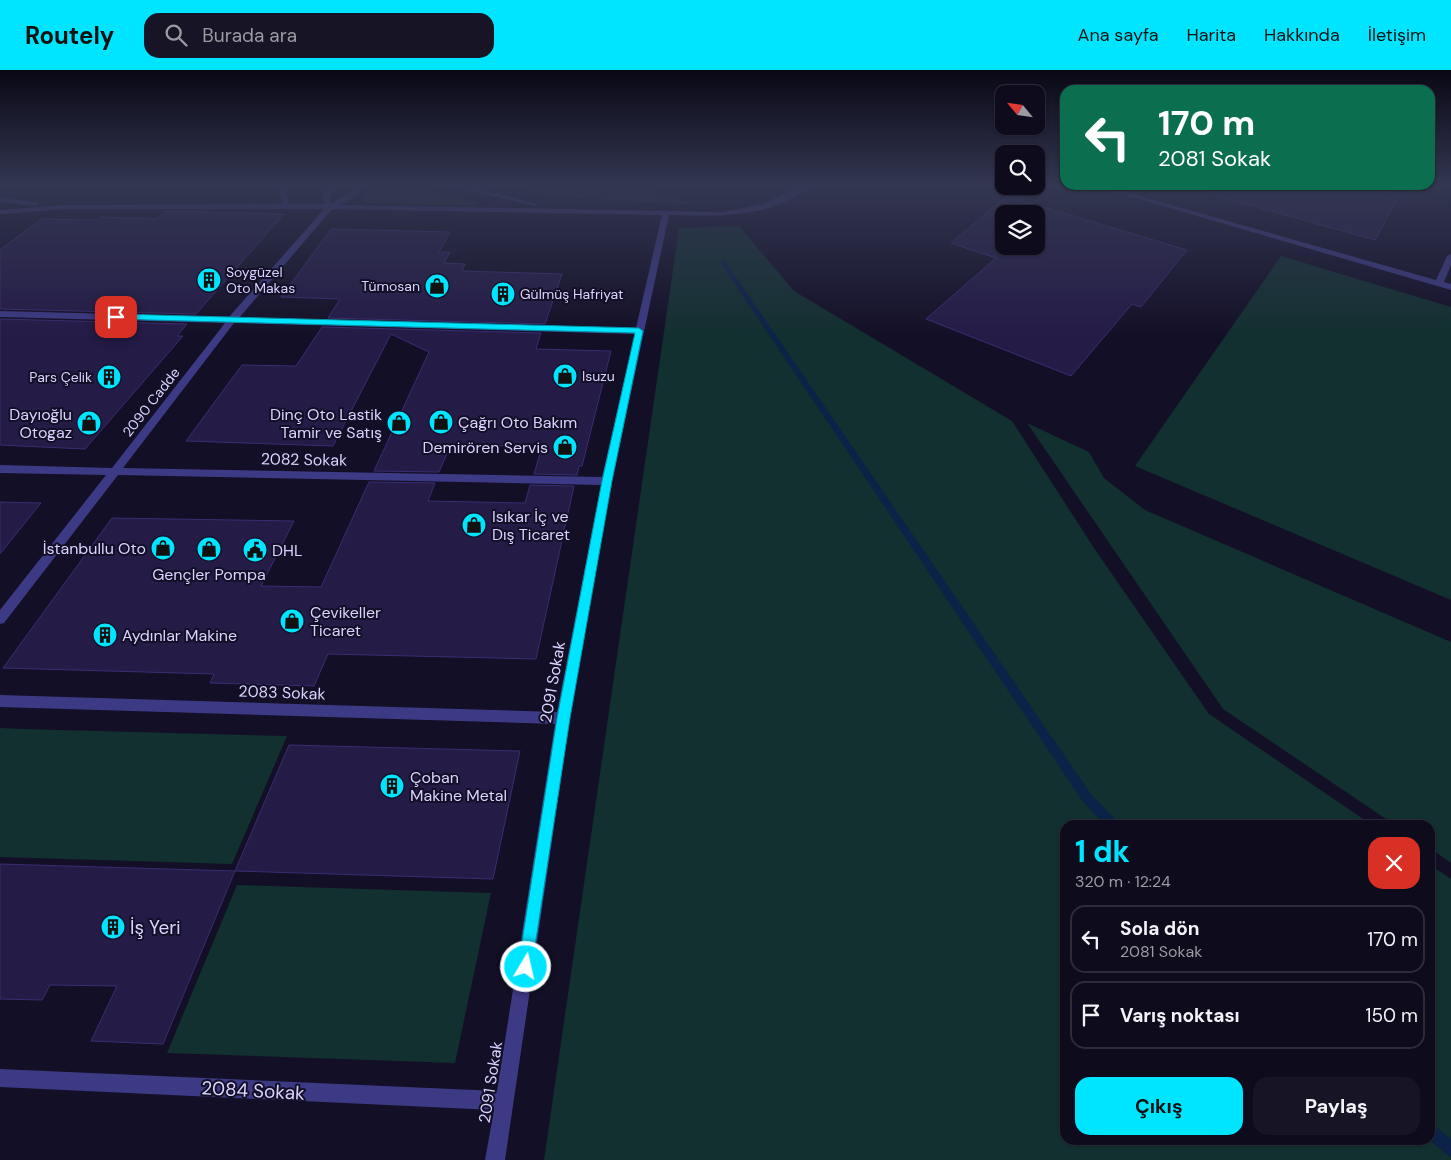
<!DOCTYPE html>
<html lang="tr">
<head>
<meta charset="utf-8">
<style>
  body { margin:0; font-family:"DM Sans",sans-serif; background:#171425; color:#f1f3f6; height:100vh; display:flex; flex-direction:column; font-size:19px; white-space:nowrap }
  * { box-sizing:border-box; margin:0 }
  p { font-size:16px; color:#9b9ba3 }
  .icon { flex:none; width:28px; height:28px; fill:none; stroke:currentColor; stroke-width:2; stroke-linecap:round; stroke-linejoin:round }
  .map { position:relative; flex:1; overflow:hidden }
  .panel { position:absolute; left:1060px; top:750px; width:375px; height:325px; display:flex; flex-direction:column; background:#0e0b1c; border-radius:15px; box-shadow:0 1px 4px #0004,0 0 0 1px #2e2b3b }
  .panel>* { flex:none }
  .top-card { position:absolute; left:1060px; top:15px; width:375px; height:105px; border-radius:15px; box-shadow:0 1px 4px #0004,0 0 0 1px #2e2b3b; background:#0b6e4f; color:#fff; overflow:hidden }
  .needle { width:32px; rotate:299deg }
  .controls { position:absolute; left:995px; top:15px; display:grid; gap:10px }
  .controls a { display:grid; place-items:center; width:50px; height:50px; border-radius:10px; background:#0e0b1c; box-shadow:0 1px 4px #0004,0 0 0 1px #2e2b3b; font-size:25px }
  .pin { position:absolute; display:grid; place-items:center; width:42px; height:42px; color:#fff; margin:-21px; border-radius:10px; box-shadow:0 2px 8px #0006 }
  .me { position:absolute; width:55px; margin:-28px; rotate:9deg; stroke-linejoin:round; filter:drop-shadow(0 0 4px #0008) }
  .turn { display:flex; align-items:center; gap:18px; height:105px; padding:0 15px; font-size:22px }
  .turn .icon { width:65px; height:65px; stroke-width:2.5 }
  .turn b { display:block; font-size:35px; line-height:42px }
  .round { display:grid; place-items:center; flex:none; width:52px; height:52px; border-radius:15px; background:#171425 }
  .headline { display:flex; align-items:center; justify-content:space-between; height:85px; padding:0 15px }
  h1 { font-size:30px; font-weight:700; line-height:38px; color:#00e5ff }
  .cta { display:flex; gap:10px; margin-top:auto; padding:10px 15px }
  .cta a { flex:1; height:58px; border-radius:15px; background:#00e5ff; color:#111; font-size:20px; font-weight:700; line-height:58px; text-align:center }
  .cta a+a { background:#171425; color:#f1f3f6 }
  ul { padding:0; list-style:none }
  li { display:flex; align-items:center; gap:15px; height:68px; margin:0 10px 8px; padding:0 5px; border:2px solid #2e2b3b; border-radius:15px }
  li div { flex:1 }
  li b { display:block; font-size:19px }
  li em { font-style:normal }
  header { display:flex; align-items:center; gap:30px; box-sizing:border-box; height:70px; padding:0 25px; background:#00e5ff; color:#111 }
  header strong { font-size:24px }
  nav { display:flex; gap:28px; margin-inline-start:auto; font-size:18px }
  .search { width:350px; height:45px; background:#171425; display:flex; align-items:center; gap:12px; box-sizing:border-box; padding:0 18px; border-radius:15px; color:#9b9ba3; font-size:19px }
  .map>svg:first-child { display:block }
  .green { fill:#12302f }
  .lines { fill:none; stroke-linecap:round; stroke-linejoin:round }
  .stream { fill:#0c2248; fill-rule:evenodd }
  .building { fill:#241b47; stroke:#3b2d73; fill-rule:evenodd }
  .minor { fill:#3d3a85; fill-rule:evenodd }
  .route { fill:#00e5ff; stroke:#0095a6 }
  .labels { text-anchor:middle; stroke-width:4; stroke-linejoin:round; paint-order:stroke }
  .far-poi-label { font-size:14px; fill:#d9d4ff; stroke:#130f26; text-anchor:start }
  .far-street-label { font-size:14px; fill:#d9d4ff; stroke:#130f26 }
  .poi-label { font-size:16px; fill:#d9d4ff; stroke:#130f26; text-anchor:start }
  .street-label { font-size:16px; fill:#d9d4ff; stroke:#130f26 }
  .near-poi-label { font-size:19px; fill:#d9d4ff; stroke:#130f26; text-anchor:start }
  .near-street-label { font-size:19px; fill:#d9d4ff; stroke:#130f26 }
</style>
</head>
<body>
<header>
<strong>Routely</strong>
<div class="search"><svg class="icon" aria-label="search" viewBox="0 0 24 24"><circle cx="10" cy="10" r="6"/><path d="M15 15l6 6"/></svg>Burada ara</div>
<nav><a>Ana sayfa</a><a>Harita</a><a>Hakkında</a><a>İletişim</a></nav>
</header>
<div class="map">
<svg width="1451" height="1090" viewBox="0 0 1451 1090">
  <rect width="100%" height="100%" fill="#130f26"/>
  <path class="green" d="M375,116h44l13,5 48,12 -5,3 -108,-3 -3,-3 1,-4z
    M489,116h151l54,19 -130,-8z
    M739,156l55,65 218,130 84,130 113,163 163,111h-307v315h365v-275l21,14v281h-907l135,-932z
    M1281,186l170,51v293l-316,-134z
    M1027,353l62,29 15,26 41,32 306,132v221l-21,-15v-23h-35l-172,-116z
    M0,658l23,1 264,7 -55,128 -232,-7z
    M237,815l254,8 -36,170 -288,-10z"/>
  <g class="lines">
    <path class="stream" d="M721,191h4l366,533 26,27 2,4h-14l-22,-23 -363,-540z
      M1430,1053l5,3 16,13v18l-5,-3 -17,-14z"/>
  </g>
  <path class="building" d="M1210,116h151l39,9 -25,45 -166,-46z
    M1007,126l180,54 -46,57 -9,-3 -61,72 -145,-57 70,-61 -45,-15zM1004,144h32v32h-32z
    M165,141l119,3 -88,100 -196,-5v-59l41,-31 55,1 4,-3 57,2z
    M331,159l119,3 -11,20h11l-6,11 21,1 -3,7 100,3 -17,50 -217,-6 12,-19 -59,-2z
    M0,249l187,5 -10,12h6l-98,113 -85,-4z
    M322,257l219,6 -5,16 75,2 -29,115h-3l-2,9 -43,-1 8,-27 -91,-3 -12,28 -65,-1 55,-119 -38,-18 -58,112 -147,-5 56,-76 54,1z
    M369,412l66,1 -7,18 97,2 5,-18 44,1 -38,173 -208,-5 -14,32 -104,-3 4,-9 -211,-6 109,-150 182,3 -33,65 60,1z
    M0,432l41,1 -41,51z
    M289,675l231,6 -27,128 -258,-8z
    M0,794l235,7 -72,173 -72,-3 26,-55 -67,-1 -8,15 -42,-1z"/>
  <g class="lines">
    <path class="minor" d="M279,116h7l3,18h36l-3,-6 5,-12h7l-4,12 2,5 15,-9 10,-8h7l-11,12 -13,7 383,7 40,-8 38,-18h8c-36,33 -95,30 -140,29l-57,266 -42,237 -65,442h-20l9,-50 -494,-23v-18l497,22 58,-367 -555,-17v-12l557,17 44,-227 -483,-10 -114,148 -4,1v-14l106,-135 -106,-2v-8l112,3 113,-145 -225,-6v-6l229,6 95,-108h-258l-66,5v-4l66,-5 216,-1zM332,139l330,6 -26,113 -397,-10zM234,253l401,11 -33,143 -479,-9z
      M452,116h11l75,18 -4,2z
      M1094,116h10l332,94 11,-24 4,-2v11l-7,17 7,2v6z
      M0,128l36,4 4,2 -4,2 -36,-4z"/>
  </g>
  <linearGradient id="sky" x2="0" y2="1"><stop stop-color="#0a0815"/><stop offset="0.43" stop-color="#333752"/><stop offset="1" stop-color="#333752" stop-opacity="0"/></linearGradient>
  <rect width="1451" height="268" fill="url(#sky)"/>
  <path class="route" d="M116,244l523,14 4,3 -31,150 -42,237 -39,254 -5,3 -6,-3 -2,-5 39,-249 45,-237 33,-148 -522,-14 -1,-2z"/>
  <defs>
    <symbol id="building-disc" viewBox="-11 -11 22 22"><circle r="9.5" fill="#00e5ff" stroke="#130f26"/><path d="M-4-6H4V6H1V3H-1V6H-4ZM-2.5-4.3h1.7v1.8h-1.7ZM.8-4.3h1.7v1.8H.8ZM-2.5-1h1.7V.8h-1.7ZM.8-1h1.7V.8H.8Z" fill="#111"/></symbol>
    <symbol id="shop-disc" viewBox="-11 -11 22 22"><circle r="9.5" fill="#00e5ff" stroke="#130f26"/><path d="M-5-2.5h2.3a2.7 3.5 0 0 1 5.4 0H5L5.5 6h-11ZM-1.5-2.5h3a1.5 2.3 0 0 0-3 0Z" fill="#111"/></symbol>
    <symbol id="civic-disc" viewBox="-11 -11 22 22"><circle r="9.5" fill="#00e5ff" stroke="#130f26"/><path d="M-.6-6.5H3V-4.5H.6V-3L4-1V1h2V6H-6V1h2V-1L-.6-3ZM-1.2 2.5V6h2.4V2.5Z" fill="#111"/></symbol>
  </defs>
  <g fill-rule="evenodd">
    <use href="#building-disc" x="195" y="196" width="28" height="28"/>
    <use href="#shop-disc" x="423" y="202" width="28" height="28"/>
    <use href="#building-disc" x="489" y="210" width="28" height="28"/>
    <use href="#shop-disc" x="551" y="292" width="28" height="28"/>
    <use href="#building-disc" x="95" y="293" width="28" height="28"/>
    <use href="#shop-disc" x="427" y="338" width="28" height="28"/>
    <use href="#shop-disc" x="75" y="339" width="28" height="28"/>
    <use href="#shop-disc" x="385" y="339" width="28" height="28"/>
    <use href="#shop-disc" x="551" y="363" width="28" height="28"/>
    <use href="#shop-disc" x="460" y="441" width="28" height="28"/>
    <use href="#shop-disc" x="149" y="464" width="28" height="28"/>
    <use href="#shop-disc" x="195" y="465" width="28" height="28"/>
    <use href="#civic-disc" x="241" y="466" width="28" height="28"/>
    <use href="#shop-disc" x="278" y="537" width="28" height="28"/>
    <use href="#building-disc" x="91" y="551" width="28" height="28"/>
    <use href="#building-disc" x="378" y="702" width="28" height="28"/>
    <use href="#building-disc" x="99" y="843" width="28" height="28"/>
  </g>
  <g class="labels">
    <g class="far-poi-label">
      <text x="226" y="207">Soygüzel<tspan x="226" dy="16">Oto Makas</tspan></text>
      <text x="420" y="221" text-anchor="end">Tümosan</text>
      <text x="520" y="229">Gülmüş Hafriyat</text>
      <text x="582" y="311">Isuzu</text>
      <text x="92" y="312" text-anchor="end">Pars Çelik</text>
    </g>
    <g class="far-street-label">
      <text transform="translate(151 332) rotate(-52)" y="5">2090 Cadde</text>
    </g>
    <g class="poi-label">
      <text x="72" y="350" text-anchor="end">Dayıoğlu<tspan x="72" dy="18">Otogaz</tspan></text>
      <text x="382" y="350" text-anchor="end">Dinç Oto Lastik<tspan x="382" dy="18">Tamir ve Satış</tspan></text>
      <text x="458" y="358">Çağrı Oto Bakım</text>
      <text x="548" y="383" text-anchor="end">Demirören Servis</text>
      <text x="492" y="452">Isıkar İç ve<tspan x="492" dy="18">Dış Ticaret</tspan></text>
      <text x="146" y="484" text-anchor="end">İstanbullu Oto</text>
      <text x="272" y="486">DHL</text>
      <text x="209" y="510" text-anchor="middle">Gençler Pompa</text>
      <text x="310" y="548">Çevikeller<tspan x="310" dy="18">Ticaret</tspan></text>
      <text x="122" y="571">Aydınlar Makine</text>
      <text x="410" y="713">Çoban<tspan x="410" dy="18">Makine Metal</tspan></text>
    </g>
    <g class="street-label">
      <text transform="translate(304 389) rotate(1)" y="6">2082 Sokak</text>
      <text transform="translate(552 612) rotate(-80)" y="6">2091 Sokak</text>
      <text transform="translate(282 622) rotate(2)" y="6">2083 Sokak</text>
      <text transform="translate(490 1012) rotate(-81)" y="6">2091 Sokak</text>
    </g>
    <g class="near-poi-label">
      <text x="130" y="864">İş Yeri</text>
    </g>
    <g class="near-street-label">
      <text transform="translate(253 1020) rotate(3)" y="7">2084 Sokak</text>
    </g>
  </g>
</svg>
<div class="controls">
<a><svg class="needle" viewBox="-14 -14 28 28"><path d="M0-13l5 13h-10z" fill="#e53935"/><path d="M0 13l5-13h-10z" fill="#9b9ba3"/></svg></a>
<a><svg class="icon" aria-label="search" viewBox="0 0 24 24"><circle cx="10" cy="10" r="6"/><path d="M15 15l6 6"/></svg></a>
<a><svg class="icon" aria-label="layers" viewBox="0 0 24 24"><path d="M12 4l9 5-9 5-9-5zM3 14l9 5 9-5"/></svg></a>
</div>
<div class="pin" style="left:116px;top:247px;background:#d93025"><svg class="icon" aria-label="arrive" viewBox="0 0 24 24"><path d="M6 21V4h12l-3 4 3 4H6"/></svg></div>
<svg class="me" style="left:526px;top:897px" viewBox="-20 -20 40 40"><circle r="17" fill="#00e5ff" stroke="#fff" stroke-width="3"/><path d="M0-11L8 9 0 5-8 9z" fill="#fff"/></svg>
<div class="top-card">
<div class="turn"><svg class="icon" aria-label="left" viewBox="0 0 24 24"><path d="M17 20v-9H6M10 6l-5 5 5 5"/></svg><div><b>170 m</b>2081 Sokak</div></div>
</div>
<section class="panel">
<div class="headline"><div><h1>1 dk</h1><p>320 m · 12:24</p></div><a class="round" style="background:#d93025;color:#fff"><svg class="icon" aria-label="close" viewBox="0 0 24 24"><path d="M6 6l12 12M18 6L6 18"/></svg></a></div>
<ul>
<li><svg class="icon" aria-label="left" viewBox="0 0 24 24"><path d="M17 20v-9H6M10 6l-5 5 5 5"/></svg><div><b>Sola dön</b><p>2081 Sokak</p></div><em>170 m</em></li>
<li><svg class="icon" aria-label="arrive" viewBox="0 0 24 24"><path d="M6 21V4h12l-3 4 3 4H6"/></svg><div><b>Varış noktası</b></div><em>150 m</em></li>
</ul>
<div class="cta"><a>Çıkış</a><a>Paylaş</a></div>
</section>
</div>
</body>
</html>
